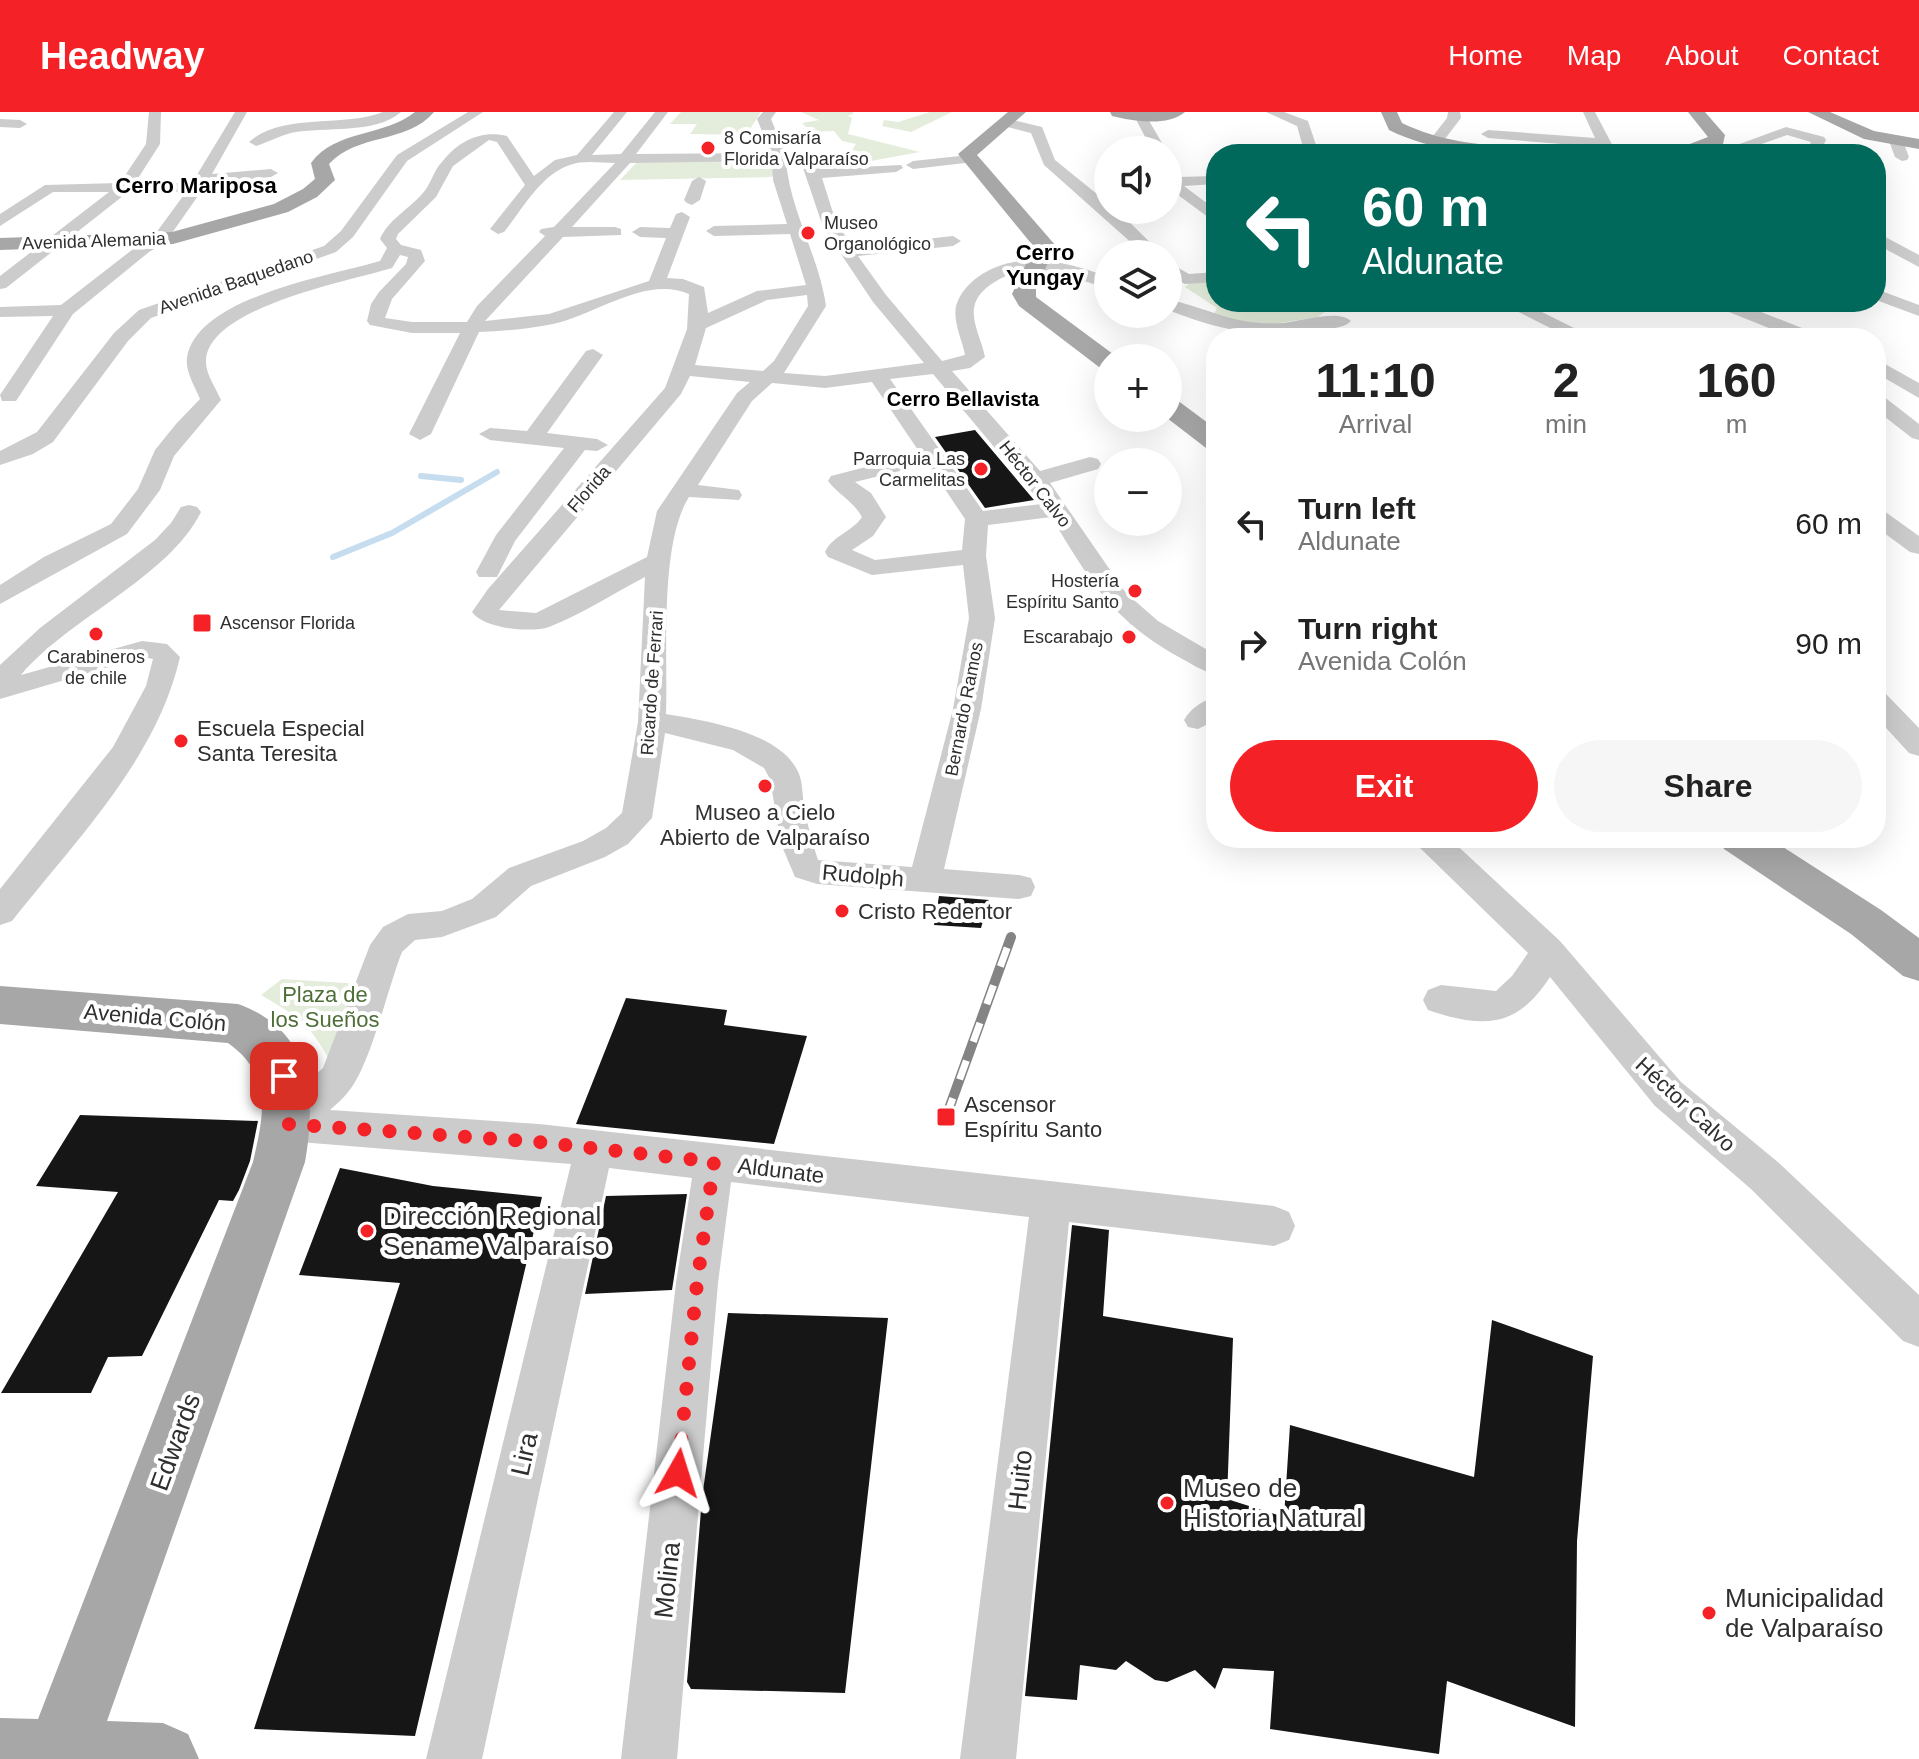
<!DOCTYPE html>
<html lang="en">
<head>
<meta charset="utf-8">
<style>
  body { margin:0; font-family:Helvetica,sans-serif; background:#f6f6f6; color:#222; height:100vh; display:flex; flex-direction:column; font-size:30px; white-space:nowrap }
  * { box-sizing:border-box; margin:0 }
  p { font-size:26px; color:#767676 }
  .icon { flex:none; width:44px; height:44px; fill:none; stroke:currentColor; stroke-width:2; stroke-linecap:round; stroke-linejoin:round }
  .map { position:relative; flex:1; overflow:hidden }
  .sheet { position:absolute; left:1206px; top:216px; width:680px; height:520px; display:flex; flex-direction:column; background:#fff; border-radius:32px; box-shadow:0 8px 32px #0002 }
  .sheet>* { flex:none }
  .guide { position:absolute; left:1206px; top:32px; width:680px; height:168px; border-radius:32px; box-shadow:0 8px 32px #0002; background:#00695c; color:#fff; overflow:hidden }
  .buttons { position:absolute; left:1094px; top:24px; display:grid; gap:16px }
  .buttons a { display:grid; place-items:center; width:88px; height:88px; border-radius:50%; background:#fff; box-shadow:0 8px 32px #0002; font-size:40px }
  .pin { position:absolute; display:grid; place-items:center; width:68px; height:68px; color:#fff; margin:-34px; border-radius:16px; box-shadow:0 4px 12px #0006 }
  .me { position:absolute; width:88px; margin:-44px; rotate:6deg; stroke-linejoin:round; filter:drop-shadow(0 0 6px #0008) }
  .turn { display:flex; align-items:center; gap:28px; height:168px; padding:0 24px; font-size:36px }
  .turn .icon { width:104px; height:104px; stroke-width:2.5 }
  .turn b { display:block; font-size:56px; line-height:68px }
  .eta { display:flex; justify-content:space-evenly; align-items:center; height:136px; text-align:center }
  .eta b { font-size:48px; font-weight:700; line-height:56px }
  .button { display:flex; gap:16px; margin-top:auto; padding:16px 24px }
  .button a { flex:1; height:92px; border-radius:48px; background:#f42227; color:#fff; font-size:32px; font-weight:700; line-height:92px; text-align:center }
  .button a+a { background:#f6f6f6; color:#222 }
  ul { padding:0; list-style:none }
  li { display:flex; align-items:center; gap:24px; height:120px; padding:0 24px }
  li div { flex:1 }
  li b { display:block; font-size:30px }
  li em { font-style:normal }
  header { display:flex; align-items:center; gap:48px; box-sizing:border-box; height:112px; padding:0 40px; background:#f42227; color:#fff }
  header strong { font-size:38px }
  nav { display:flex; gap:44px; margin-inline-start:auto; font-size:28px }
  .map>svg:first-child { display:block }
  .green { fill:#e4eddb }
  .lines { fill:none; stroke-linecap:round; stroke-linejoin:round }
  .stream { stroke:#c6dcef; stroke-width:6 }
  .building { fill:#161616 }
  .minor { fill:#ccc; fill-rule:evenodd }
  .major { fill:#a7a7a7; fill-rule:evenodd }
  .rail-casing { stroke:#848484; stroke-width:10 }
  .rail { stroke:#fff; stroke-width:7; stroke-dasharray:20; stroke-linecap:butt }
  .route { stroke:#f42227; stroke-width:14; stroke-dasharray:0 25.2 }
  .poi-dot { fill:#f42227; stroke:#fff; stroke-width:3 }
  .labels { text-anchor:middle; stroke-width:8; stroke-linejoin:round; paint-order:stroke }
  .far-poi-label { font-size:18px; fill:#2f2f2f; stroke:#fff; text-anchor:start }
  .far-street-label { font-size:18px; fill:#2f2f2f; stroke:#fff }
  .far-neighbourhood-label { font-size:20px; font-weight:bold; fill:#000; stroke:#fff }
  .far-quarter-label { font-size:22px; font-weight:bold; fill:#000; stroke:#fff }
  .poi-label { font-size:22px; fill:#2f2f2f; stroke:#fff; text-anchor:start }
  .street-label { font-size:22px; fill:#2f2f2f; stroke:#fff }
  .park-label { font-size:22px; fill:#4e6e38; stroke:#fff }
  .near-poi-label { font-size:26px; fill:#2f2f2f; stroke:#fff; text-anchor:start }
  .near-street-label { font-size:26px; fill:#2f2f2f; stroke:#fff }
</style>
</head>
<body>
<header>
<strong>Headway</strong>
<nav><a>Home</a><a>Map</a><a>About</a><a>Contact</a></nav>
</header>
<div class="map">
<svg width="1919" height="1647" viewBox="0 0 1919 1647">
  <rect width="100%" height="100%" fill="#fff"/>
  <path class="green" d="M681,0h80l-15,23 -56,-1 7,-10h-27z
    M801,0h51l2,1 -6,3 4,2 -4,16 72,18 -49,9 -9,-9 -10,-2 4,-6 -14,-3 -8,-10 -30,1 12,-4 -10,-1 -4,-4 17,-3z
    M930,0h22l-41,20 -29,-6 2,-6 14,2z
    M771,47l4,16 -4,2 -151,3 17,-18z
    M1216,167v23h98l12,9 -8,6 -58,9 -46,-12 3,-6 -32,-21 8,-6z
    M282,867l79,5 -26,86c-24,-44 -31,-50 -74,-75z"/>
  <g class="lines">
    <path class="stream" d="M421,364l40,4
      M333,445l59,-24 105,-61"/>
  </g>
  <path class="building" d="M975,318l59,70 -49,8 -50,-71z
    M939,784l50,4 -8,28 -47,-3z
    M626,886l101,12 -3,15 83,11 -33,108 -198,-20z
    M80,1003l178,6 -8,40 -11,29 -6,11 -14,-1 -77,156 -34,1 -17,36h-90l117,-201 -82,-6z
    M340,1056l93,18 109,11 -127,539 -161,-7 146,-446 -101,-8z
    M687,1082l-15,96 -87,4 21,-98z
    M1072,1113l37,5 -6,86 130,22 -6,161 57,18 6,-92 184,52 18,-157 101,36 -16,185 -2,186 -128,-46 -8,73 -169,-25 4,-58 -51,-3 -8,21 -20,-19 -28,12 -12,-2 -29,-19 -10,9 -36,-5 -3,35 -52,-4z
    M728,1201l160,5 -43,375 -154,-4 -4,-7 15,-184z"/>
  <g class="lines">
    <path class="minor" d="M149,0h12l-1,32 -25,39h57l43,-71h12l-35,62 59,-5 7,4 -7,4 -64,6 -42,60 -16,9 -76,62 -57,87h-14l-2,-6 53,-79 -53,1v-10l61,-2 76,-59 16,-9 33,-45h-58l-122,96 -6,1v-13l109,-84h-56l-53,34v-12l45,-29 75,-2 26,-39z
      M383,0h18c-27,23 -76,14 -110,21 -12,3 -23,9 -35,13l-7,-4c34,-30 94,-14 134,-30z
      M468,0h15l-76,49 -54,76 -17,15 -185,66 -23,23 -75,101 -20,12 -33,11v-14l37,-19 77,-99 25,-23 185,-64 17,-15 56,-76z
      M614,0h13l-35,43 29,-1 34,-42h13l-32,42 135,-1 -14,-34 6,-7h13l-5,7 14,34 26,3 8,13 82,-4 2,3 -7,4 -74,6 13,41 17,28 101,-11 8,5 -8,5 -95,10 28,39 56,66 23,-6c-3,-16 -12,-32 -9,-49 3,-11 12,-22 22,-29 40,-28 88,-16 130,0v11c-40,-10 -76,-31 -115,-5 -9,6 -17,13 -19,25 -2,16 8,33 11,49l-15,11 -18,3 88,100 50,-14 8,2 3,5 -3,5 -48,14 76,110 32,28 58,34v20c-14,-4 -26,-12 -39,-19 -67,-38 -87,-76 -126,-139l-63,8 -2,31 9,62 -14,91 -37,160 75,6 12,3 4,9 -4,9 -12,3 -202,-15 -22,-7 -14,-33 -11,-65 -6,-11 -31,-18 -68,-17 -13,85 -24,26 -23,13 -74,29 -35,31 -54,20 -27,3 -13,12c-14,35 -32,115 -54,140 -5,7 -12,12 -18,18l209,14 735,82 15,6 6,14 -6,14 -15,6 -205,-24 -53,537h-56l69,-542 -298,-35 -13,101 -41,476h-56l55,-476 16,-105 -83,-10 -127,591h-56l145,-595 -284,-23 -14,-5 -5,-12 5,-12 50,-44 47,-123 13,-18 25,-13 34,-3 30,-12 37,-31 74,-27 23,-13 16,-15 16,-91 7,-145c-31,16 -63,37 -96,50 -18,6 -65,2 -77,-15l16,-23 177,-201 22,-59 2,-35c-43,-19 -94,21 -136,30 -24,5 -50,7 -74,8l-48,102 -11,6 -11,-6 51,-101h-48l-42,-8 -3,-4 4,-17 8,-12 27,-28 2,-7 -8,-2 -8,13c-42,13 -183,39 -186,92 -1,13 10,28 15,40l-47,56 -14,34 -33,44 -127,70v-19l44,-28 67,-33 27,-35 17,-39 21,-26 24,-25c-5,-12 -15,-28 -13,-41 9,-61 143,-82 193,-97l7,-13 -7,-9c8,-19 29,-30 42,-45 9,-9 11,-23 20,-32 17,-21 38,-32 65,-26l27,40 21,-16 22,-5zM489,28l8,2 28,43 -35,44 8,5 6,-2c18,-22 37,-58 66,-67 13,-5 31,-2 45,-2l-61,64 -13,2 -2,3 6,4 -68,70 -10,16h-55l-27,-4 7,-19 33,-38 -4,-11 -20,-5 -5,-6 2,-5 38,-37 17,-31zM772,49l1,19 14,44 -73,2 -8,5 8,5 76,-2 16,51 -49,6 -49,22 -4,-26 -21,-8 -16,-1 23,-61 -8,-5 -6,2 -6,14 -30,-1 -8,5 8,5 26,1 -17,43 -100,33 -64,7 78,-84 58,-2v-6l-6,-2h-43l58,-64zM786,49l15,1 22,65 50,75 51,61 -99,13 -41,-3 42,-67c-7,-50 -36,-95 -40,-145zM807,183l1,11 -34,55 -11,10 -68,-6 11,-37 61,-28zM933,262l109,130 -59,7 -93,-132zM690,264l60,6 -13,11 -80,118 -10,46 -111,56 -37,-3 182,-216zM872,270l48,71 -89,23 -3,5c11,14 25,20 34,36 -10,15 -30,19 -37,35l3,5 44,18 91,-10 6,53 -16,91 -41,158 -94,-7c-6,-18 -11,-36 -14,-55 -2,-10 -1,-21 -5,-31 -17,-42 -93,-53 -133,-60 2,-57 -7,-170 23,-217l50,3 3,-5 -3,-5 -41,-5 54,-84 20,-18 53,5zM928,352l37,55 -3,31 -87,10 -23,-10 21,-14 13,-19 -15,-24 -16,-11z
      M1132,0h12l22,38h-14z
      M1266,0h18l24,9 11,33h-14l-8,-28z
      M1448,0h12l1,6 -20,26h-10l-2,-3 18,-23z
      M1583,0h12l22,42h-14l-4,-7 -111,-9 -7,-4 7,-4 107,8z
      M1005,6l37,9 13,33 53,43v7l10,1 44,43h-18l-100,-89 -13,-32 -31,-8 -2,-3z
      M0,7l20,1 7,4 -7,4 -20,-1z
      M1786,15l38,10 2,3 -7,14h-14l6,-12 -24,-7 -54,19h-21z
      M1896,25l7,4 6,16 -2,3 -5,1 -7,-4 -6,-16z
      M969,43l5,1v6l-61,7 -7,-4 7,-4z
      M1168,54l5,1 5,10 38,-1v8l-32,2 32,24v13l-46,-34z
      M699,65l7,4 -6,19 -8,5 -5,-2 -3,-3 8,-19z
      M1876,120l43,23v12l-43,-23z
      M1168,150l21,12 27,-2v10l-31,2 -17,-9z
      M1876,177l43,16v11l-43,-16z
      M1168,187c45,11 67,27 116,24 17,-2 55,-14 67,-2 -8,8 -24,8 -35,9 -58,8 -95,1 -148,-20z
      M1499,190h23l72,36h-24z
      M1711,190h25l81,32 2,4h-25l-80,-32z
      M593,237l10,6 -56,78 50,6 11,6 -11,6 -12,-1 -70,91 -18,36h-18l-3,-5 20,-37 68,-87 -74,-8 -11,-6 11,-6 37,3 59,-80z
      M1876,247l43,24v15l-43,-25z
      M1876,282l7,2 36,28v16l-7,-2 -36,-28z
      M189,393l8,2 4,5c-33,66 -131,105 -180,163l121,-34 25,3 13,13c-23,102 -105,184 -168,264l-12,4v-36l113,-142 33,-61 7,-27 -10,-2 -143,42v-34l40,-37 115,-88 16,-17 10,-16z
      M1876,397l8,2 35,25v18l-9,-2 -34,-25z
      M1876,579l10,3 33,34v28l-10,-3 -33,-36z
      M1216,585v23l-18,9 -10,-2 -4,-7c7,-12 19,-20 32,-23z
      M1413,726h36l111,103 121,141 98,81 140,132v52l-16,-6 -152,-152 -96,-83 -105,-129c-33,51 -66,52 -122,33l-5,-10 5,-10 13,-5 55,6 16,-15 16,-23 -110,-107z"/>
    <path class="major" d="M415,0h19c-27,32 -77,21 -105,52l6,16 -18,17 -29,15 -115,32 -173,6v-12l172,-6 102,-28 29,-15 12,-10 -4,-16c25,-34 73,-26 104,-51z
      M1008,0h18l-49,43 79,91 -20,42v9l81,60 -9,1v12l-9,-3 -80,-61 -7,-12 22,-47 -76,-93z
      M1110,0h75c-18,15 -52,9 -73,4z
      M1381,0h16l5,11c37,18 75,22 116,24 12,1 27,-1 35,7 -58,0 -111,2 -164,-24z
      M1688,0h17l20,23 -2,9 -26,10h-26l3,-4 34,-13z
      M1808,0h22l44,19 45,8v10l-55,-10z
      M1168,286l9,2 39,29v21l-10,-2 -39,-30z
      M1718,726h51l112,72 38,28v43l-16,-5 -52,-42 -127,-85z
      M0,874l238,18c73,26 79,92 67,158l-198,559 56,2 25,11 11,25h-199v-41l38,1 215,-557c11,-48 20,-87 -25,-119l-228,-19z"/>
    <defs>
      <path id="rail" d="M946,1005l65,-180"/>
    </defs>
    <use href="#rail" class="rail-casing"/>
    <use href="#rail" class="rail"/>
  </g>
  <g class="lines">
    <path class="route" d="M284,964l4,20 -1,28 252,18 175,20 -17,121 -19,190"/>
  </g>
  <g class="poi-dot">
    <circle cx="708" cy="36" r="8"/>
    <circle cx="808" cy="121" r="8"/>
    <circle cx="981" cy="357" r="8"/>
    <circle cx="1135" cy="479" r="8"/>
    <rect x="192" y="501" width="20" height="20" rx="4"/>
    <circle cx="96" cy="522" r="8"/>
    <circle cx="1129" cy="525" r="8"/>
    <circle cx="181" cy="629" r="8"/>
    <circle cx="765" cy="674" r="8"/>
    <circle cx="842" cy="799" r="8"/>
    <rect x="936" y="995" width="20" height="20" rx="4"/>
    <circle cx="367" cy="1119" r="8"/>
    <circle cx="1167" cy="1391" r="8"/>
    <circle cx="1709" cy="1501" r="8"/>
  </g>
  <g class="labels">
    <g class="far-poi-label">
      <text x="724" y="32">8 Comisaría<tspan x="724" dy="21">Florida Valparaíso</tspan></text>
      <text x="824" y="117">Museo<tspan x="824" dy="21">Organológico</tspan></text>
      <text x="965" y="353" text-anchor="end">Parroquia Las<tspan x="965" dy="21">Carmelitas</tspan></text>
      <text x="1119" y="475" text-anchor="end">Hostería<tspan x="1119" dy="21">Espíritu Santo</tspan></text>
      <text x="220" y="517">Ascensor Florida</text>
      <text x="1113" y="531" text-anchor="end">Escarabajo</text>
      <text x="96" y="551" text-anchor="middle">Carabineros<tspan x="96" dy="21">de chile</tspan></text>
    </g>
    <g class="far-street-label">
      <text transform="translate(94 129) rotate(-2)" y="6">Avenida Alemania</text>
      <text transform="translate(236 170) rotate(-19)" y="6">Avenida Baquedano</text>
      <text transform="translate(1035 372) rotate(52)" y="6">Héctor Calvo</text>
      <text transform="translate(589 377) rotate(-49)" y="6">Florida</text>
      <text transform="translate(652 571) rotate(-86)" y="6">Ricardo de Ferrari</text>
      <text transform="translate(964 597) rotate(-79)" y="6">Bernardo Ramos</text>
    </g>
    <g class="far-neighbourhood-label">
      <text x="963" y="294">Cerro Bellavista</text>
    </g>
    <g class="far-quarter-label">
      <text x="196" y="81">Cerro Mariposa</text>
      <text x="1045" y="148">Cerro<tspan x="1045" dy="25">Yungay</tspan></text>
    </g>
    <g class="poi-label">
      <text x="197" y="624">Escuela Especial<tspan x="197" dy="25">Santa Teresita</tspan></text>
      <text x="765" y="708" text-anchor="middle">Museo a Cielo<tspan x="765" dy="25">Abierto de Valparaíso</tspan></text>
      <text x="858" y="807">Cristo Redentor</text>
      <text x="964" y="1000">Ascensor<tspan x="964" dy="25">Espíritu Santo</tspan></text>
    </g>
    <g class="street-label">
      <text transform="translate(863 763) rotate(5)" y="8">Rudolph</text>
      <text transform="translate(155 905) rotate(5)" y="8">Avenida Colón</text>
      <text transform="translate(1686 992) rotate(43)" y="8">Héctor Calvo</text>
      <text transform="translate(781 1058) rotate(7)" y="8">Aldunate</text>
    </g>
    <g class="park-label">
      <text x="325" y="890">Plaza de<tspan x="325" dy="25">los Sueños</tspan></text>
    </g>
    <g class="near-poi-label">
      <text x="383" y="1113">Dirección Regional<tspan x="383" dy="30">Sename Valparaíso</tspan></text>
      <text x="1183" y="1385">Museo de<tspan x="1183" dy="30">Historia Natural</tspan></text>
      <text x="1725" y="1495">Municipalidad<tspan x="1725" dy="30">de Valparaíso</tspan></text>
    </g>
    <g class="near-street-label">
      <text transform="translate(175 1330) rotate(-70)" y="9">Edwards</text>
      <text transform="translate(524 1342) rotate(-77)" y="9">Lira</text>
      <text transform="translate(1020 1368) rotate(-84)" y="9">Huito</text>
      <text transform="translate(667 1468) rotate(-84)" y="9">Molina</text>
    </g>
  </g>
</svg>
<div class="buttons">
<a><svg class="icon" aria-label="sound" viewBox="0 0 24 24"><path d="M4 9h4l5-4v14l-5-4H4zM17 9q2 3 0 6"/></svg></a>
<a><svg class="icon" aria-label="layers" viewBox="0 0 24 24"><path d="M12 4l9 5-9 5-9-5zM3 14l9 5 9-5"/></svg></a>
<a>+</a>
<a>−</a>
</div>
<div class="pin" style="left:284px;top:964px;background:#d93025"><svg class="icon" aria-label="arrive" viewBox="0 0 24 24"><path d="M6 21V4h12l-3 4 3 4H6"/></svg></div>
<svg class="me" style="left:678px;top:1361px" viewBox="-20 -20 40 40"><path d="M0-17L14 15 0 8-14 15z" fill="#f42227" stroke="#fff" stroke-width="4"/></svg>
<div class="guide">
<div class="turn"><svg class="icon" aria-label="left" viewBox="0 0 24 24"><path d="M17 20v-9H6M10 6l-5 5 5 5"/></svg><div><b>60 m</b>Aldunate</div></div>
</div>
<section class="sheet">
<div class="eta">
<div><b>11:10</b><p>Arrival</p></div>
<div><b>2</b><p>min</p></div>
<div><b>160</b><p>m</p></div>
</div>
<ul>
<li><svg class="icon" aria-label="left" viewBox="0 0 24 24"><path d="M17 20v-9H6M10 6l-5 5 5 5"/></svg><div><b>Turn left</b><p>Aldunate</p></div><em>60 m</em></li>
<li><svg class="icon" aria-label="right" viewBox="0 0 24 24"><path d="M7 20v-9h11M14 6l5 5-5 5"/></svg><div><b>Turn right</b><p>Avenida Colón</p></div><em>90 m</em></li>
</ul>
<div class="button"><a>Exit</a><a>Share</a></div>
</section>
</div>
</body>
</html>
